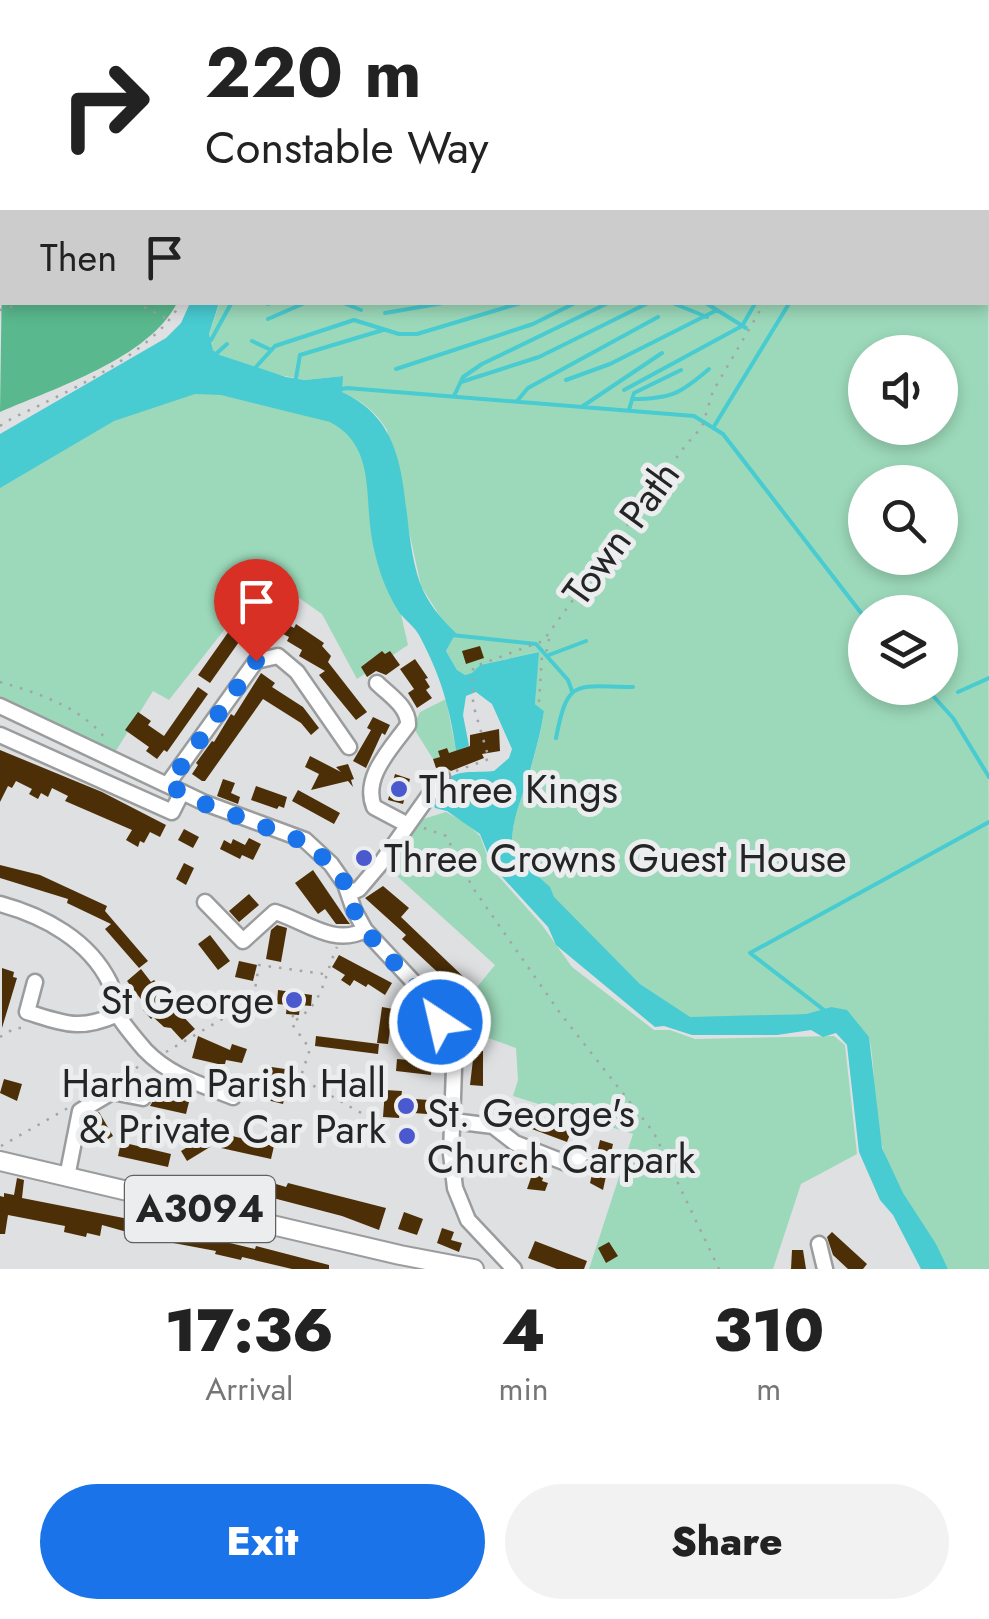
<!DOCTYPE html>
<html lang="en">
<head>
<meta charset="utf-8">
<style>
  body { margin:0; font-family:Jost,sans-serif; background:#f2f2f2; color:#222; height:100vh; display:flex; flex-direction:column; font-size:38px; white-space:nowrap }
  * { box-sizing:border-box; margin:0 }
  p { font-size:32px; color:#767676 }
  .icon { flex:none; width:55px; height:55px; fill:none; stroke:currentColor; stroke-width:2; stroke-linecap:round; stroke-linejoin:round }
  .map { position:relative; height:1269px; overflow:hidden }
  .side { display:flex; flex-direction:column; background:#fff; flex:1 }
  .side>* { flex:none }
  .top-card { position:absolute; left:0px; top:0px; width:990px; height:305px; box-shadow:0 5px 15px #0003; background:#fff; color:#222; overflow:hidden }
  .buttons { position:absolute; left:848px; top:335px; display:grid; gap:20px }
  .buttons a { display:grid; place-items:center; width:110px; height:110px; border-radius:50%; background:#fff; box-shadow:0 5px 15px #0003; font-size:50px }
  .pin { position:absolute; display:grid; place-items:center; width:85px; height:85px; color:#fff; margin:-102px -42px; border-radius:50% 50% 50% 0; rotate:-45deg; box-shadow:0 0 10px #0007 }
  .pin .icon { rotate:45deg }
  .me { position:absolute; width:110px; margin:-55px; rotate:325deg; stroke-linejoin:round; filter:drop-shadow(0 0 8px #0008) }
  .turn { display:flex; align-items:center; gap:35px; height:210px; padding:0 40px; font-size:45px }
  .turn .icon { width:130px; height:130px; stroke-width:2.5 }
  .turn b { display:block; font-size:70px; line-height:85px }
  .then { display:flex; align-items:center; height:95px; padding:0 40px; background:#0003; gap:20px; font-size:38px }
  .eta { display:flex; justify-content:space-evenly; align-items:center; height:170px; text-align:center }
  .eta b { font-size:60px; font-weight:800; line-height:70px }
  .cta { display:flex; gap:20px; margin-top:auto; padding:20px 40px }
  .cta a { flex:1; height:115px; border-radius:60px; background:#1a73e8; color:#fff; font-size:40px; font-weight:800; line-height:115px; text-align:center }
  .cta a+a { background:#f2f2f2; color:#222 }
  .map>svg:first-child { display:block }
  .green { fill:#9cd9ba; fill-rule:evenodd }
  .forest { fill:#59b88d }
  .water { fill:#48cbd1 }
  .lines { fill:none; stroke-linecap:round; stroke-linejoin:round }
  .stream { stroke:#48cbd1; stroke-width:4 }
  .building { fill:#4d2f07 }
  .minor-casing { stroke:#9a9c9d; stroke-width:19 }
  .major-casing { stroke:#9a9c9d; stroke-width:22 }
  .path { stroke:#a3a4a6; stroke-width:2.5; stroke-dasharray:2.5 8; stroke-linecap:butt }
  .minor { stroke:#fff; stroke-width:14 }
  .major { stroke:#fff; stroke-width:18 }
  .route { stroke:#1a73e8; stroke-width:18; stroke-dasharray:0 32.4 }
  .poi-dot { fill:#4a59ce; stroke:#ecedef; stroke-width:4 }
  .labels { text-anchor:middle; stroke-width:10; stroke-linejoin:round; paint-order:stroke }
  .shield { fill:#ecedef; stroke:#606162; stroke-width:2.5 }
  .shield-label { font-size:38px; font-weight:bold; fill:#242525 }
  .street-label { font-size:40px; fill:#242525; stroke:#ecedef }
  .poi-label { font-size:40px; fill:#242525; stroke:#ecedef; text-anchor:start }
</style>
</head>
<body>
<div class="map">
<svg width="989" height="1269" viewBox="0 0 989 1269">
  <rect width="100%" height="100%" fill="#dfe0e2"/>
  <path class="green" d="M149,0h712l3,2h-715z
    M988,23l1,1246h-41c-22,-41 -53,-79 -66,-123 -11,-35 -5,-73 -13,-109l-38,-30 -25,7 -116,4 -50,-34 -87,-87 -4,-10 -37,-35c-2,-30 9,-50 17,-78 6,-20 12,-42 15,-63l-9,-7 3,-52 -58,13 -7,8 -8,2 -8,-5 -11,-19 10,-18 -13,-12 -22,-35 -34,-156c-12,-19 -25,-29 -45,-38v-16l-37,4 -36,-7 -49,-18 -7,-5 -4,-16 11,-32h768zM865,352h75v76h-75zM865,482h75v76h-75zM865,612h75v76h-75z
    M187,377l137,35 36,23 48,210 -51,34 -35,-65 -46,-32 -34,2 1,22 -74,94 -16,-9 -39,63 -114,-47v-230z
    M446,699l10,52 -7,2 -3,-5 -7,3 1,6 -7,2 -20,-32 7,-15z
    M446,812l20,11 14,13 12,33 50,56 30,42 82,63h16l25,9 139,-3 11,9 12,109 -56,30 -28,85h-184l44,-135 -120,-38 5,-16 -2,-32 -64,-23v-7l43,-53 -108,-98 33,-47z"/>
  <path class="forest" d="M2,274v28l175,1c-28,55 -122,85 -177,109z"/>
  <path class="water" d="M190,303h29l-10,31 4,16 7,5 66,22 19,3 38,-4 -1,16c79,36 54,123 78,191 7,19 21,36 36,50l-10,18 11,19 8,5 7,-2 8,-8 59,-13 -4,52 9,7c-3,21 -9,42 -15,63 -8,28 -19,48 -17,79l38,34 4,10 86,87 50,33 116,-3 25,-7 16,3 22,27 13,111 21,45 33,51 12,25h-27l-28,-54 -13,-15 -21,-48 -12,-107 -11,-12 -13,4 -12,-7 -34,5h-85l-28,-9 -9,1 -99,-82 -8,-18 -55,-60 -13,-33 -33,-23 -12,-3 -4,-13c24,-29 31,-21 63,-24l15,-13 3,-9 -20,-45 -16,-12 -10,4 -3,19 6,31 -13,5c-6,-44 -16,-77 -37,-116 -5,-9 -14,-15 -20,-23 -14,-21 -23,-49 -27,-73 -8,-43 4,-93 -42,-117l-109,-27 -26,-1 -81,27 -114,67v-54l166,-96 15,-15z"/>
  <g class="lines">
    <path class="stream" d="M166,2v-2
      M211,2h3
      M228,2l1,-2
      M242,2l8,-2
      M263,2l2,-2
      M348,2l2,-2
      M376,2v-2
      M420,2l2,-2
      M475,2l1,-2
      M495,2l2,-2
      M533,2l2,-2
      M570,2l1,-2
      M602,2l1,-2
      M671,2l1,-2
      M697,2l1,-2
      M763,2l2,-2
      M781,2l1,-2
      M851,2l2,-2
      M325,302h4
      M341,302l20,8
      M670,302l37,15
      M704,302l42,26
      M268,304l3,-2
      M385,313l64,-11
      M268,319l39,-17
      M211,340l21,-38
      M252,341l19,9
      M217,353l10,-9
      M255,368l20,-22 79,-26 45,14h18l107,-32
      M396,369l137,-45 44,-22
      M296,378l4,-23 83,-25
      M566,380l44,-16 107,-54
      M461,382l78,-25 111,-55
      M337,390l10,-2 347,28 29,18 142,184
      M624,390l118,-64 14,-24
      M454,396l9,-19 19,-13 128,-62
      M632,399c39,0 48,-5 77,-30
      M517,401l11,-13 130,-71
      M583,406l79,-53
      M629,410l5,-17 47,-23
      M713,428l77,-126
      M452,635l84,9 32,36 4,11
      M549,655l37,-14
      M926,688l27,30 36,59
      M958,692l31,-14
      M556,738c12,-62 20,-51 77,-51
      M824,1010l-74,-57 239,-131"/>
  </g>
  <path class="building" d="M248,608h17v24h-17z
    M284,622l10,6 2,-4 28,19 -2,3 9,10 -3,6 39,50 -11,8 -37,-45 6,-4 -26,-15 3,-6 -15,-9 2,-4 -10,-5z
    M234,624l12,8 -36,51 -12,-8z
    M480,646l4,12 -18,6 -4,-13z
    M382,651l3,3 5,-3 10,14 -14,10 -10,-4 -9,6 -6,-10z
    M415,659l13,19 -3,1 5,8 -4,3 6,8 -15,10 -9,-15 6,-4 -14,-20z
    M261,673l14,10 -3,4 31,20 16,21 -8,7 -10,-12 -38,-24 -58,82h-3l-10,-7 6,-9 -2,-2 16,-22 2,1 17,-28 3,2z
    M198,687l10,7 -41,58 -3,-2 -7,9 -11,-8 3,-4 -24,-17 13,-18 13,9 -3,4 16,11z
    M373,717l17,8 -5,10 -3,-2 -16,35 -13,-7 18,-31 -4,-2z
    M499,729l1,22 -18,3 2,4 -33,13 -7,-4 -8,1 -3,-9 7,-2 -2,-6 9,-3 2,5 21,-7v-11z
    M0,750l102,42 64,33 -6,12 -10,-5 -6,11 -4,-2 -2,6 -12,-7 6,-10 -67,-29 3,-5 -16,-8 -4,9 -7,-4 -3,6 -9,-5 3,-5 -16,-8 -4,7 -4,-2 -8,16z
    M310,756l31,16 -5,-5 12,-3 6,15 -3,1 2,7 -5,-6 -37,9 8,-16 -14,-7z
    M395,774l15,5 -7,25 -15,-4z
    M223,779l12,4 -4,10 9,4 -2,7 -21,-8z
    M256,786l31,11 -3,11 -5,-2 -2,3 -26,-9z
    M298,790l42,23 -6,11 -42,-23z
    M184,829l15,8 -6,11 -15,-8z
    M249,838l12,6 -8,16 -11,-5 -2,4 -20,-10 4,-9 7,4 2,-5 12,6z
    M184,863l10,5 -8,17 -10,-6z
    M0,865l40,10 67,31 -2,5 43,50 -9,7 -34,-39 6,-5 -44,-21 1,-4 -68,-21z
    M313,870l34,50 3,4h-14l-11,-15 -7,5 -23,-31z
    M383,886l26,22 -8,9 71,68 -10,10 -60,-56 4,-4 -41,-37z
    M249,894l10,11 -20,17 -10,-11z
    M277,925l10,3 -6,34 -15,-3 5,-29z
    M210,935l20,26 -12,9 -20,-26z
    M339,955l53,28 -7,12 -17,-11 -2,3 -12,-7 -4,6 -9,-6 4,-5 -13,-8z
    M239,961l18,4 -4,16 -18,-4z
    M2,968l12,4 -1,5 4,1 -15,50z
    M141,969l10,13 3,-2 10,11 -3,2 34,36 -13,11 -11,-12 -7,-1 -11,-10 -2,2 -8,-9 4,-3 -20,-26z
    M278,990l34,5 -1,11 -11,-1 -1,10 -13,-1 1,-9 -10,-1z
    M382,1007l11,2 -5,35 -11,-1z
    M198,1036l32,14 2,-6 15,5 -5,14 -16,-3 -1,4h-7l-26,-6z
    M316,1036l63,8 -1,10 -63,-8z
    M474,1051h9v35l-13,-1z
    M397,1059l35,3 -1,13 -35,-4z
    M265,1066l20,3 -4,21 5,1 -3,13 -24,-6z
    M4,1079l18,5 -5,17 -17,-8z
    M149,1089l41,9 -4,16 -36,-8 4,-7z
    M385,1090l17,1 -1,7 28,2 -2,14 -27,-2 -1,6 -16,-1z
    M500,1098l21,13 51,18 -5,13 -35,-13 1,-2 -39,-18z
    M99,1112l14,24 -10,6 -14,-22z
    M224,1134l50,12 -3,13 -50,-11z
    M204,1137l6,10 -23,14 -6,-10z
    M600,1140l13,4 -10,46 -13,-7z
    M121,1142l50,12 -3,13 -50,-11z
    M515,1155l31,15 -4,11 6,2 -3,8 -18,-2 6,-17 -21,-8z
    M17,1178l7,2 -2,18 188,37 -1,3 46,11 1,-3 73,19v4h-37l-50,-12 -1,3 -26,-6 1,-3 -64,-12 -50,-14 -2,11 -13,-3 -1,4 -22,-5 1,-6 -57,-11 -3,19h-5v-38l4,1v-4l10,2z
    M288,1183l98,25 -7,22 -37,-14 -69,-18 3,-14 10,3z
    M404,1212l19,7 -6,16 -19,-6z
    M442,1228l12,4 -3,8 11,3 -3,9 -22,-9z
    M832,1232l35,32 -4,5h-15l-15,-14 -6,-18z
    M535,1241l52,20 -3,8h-27l-29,-11z
    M609,1242l9,14 -12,7 -8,-15z
    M792,1250h11l3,19h-15z"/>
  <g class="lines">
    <defs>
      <path id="minor" d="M61,2v-2
        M0,173h2
        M0,246h2
        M377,683c12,12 32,24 31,42 -17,24 -46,52 -34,82l32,17
        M0,706l205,97 100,37 26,24 14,20 9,26 11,20 55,59 20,33 14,46 -3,86 4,34 13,32 46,49
        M0,735l172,77 10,-20
        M167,785l89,-124 22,-5 19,16 52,75
        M350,893l9,-4 22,-26 61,-86
        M205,902l38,39 32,-29c30,9 59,35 90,18
        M0,904c44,12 89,36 110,79 4,10 4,20 7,30 3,7 22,30 28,37 25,26 55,34 88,47
        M35,982l-8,30c39,12 52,19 91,2
        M218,1091l4,-15
        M453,1121l40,5 22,17 56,22 11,-11
        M67,1177l13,-66 32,-19 31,6
        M819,1244l6,25"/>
      <path id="major" d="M0,1161l400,94 74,14"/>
    </defs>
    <use href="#minor" class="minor-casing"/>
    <use href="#major" class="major-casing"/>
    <path class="path" d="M120,2v-2
      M961,2l4,-2
      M135,302l34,18
      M0,310l29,-8
      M0,426c14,-10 27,-14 42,-22 44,-21 117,-58 139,-102
      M0,682c38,11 84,26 108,60
      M539,702l3,-47 5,-5 3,-16
      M456,771l33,-12 -16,-55v-37l70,-26 142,-195 17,-19 11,-36 52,-89
      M424,828l22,8 27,52 87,125 94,120 65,136
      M293,1015l-1,9 18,25 -9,27 6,6 75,43
      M296,1020c29,-19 27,-42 41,-73
      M0,1037l15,-9h7
      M166,1052l87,-51 6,-36 65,9
      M118,1079l23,-14
      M1,1146l67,-38"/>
    <use href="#minor" class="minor"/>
    <use href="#major" class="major"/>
  </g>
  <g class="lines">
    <path class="route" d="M256,661l-88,124 37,19 107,41 34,39 8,26 11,20 63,70 12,22"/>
  </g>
  <g class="poi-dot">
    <circle cx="399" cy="789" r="10"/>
    <circle cx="364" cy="858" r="10"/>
    <circle cx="294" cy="1000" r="10"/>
    <circle cx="406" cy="1106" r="10"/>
    <circle cx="407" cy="1136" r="10"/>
  </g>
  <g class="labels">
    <rect class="shield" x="125" y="1176" width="150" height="66" rx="8"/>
    <g class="shield-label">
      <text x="200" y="1222">A3094</text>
    </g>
    <g class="street-label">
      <text transform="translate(621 533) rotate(-54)" y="14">Town Path</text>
    </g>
    <g class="poi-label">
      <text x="419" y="803">Three Kings</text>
      <text x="384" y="872">Three Crowns Guest House</text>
      <text x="274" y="1014" text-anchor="end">St George</text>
      <text x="386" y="1097" text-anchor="end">Harham Parish Hall<tspan x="386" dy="46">&amp; Private Car Park</tspan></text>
      <text x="427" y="1127">St. George's<tspan x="427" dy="46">Church Carpark</tspan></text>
    </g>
  </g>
</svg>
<div class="buttons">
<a><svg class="icon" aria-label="sound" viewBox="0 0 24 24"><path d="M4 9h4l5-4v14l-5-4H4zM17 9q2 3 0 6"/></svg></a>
<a><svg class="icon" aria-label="search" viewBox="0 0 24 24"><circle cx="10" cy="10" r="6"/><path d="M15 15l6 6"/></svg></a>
<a><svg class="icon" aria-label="layers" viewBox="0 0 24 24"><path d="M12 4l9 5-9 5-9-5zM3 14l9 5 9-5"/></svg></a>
</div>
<div class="pin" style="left:256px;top:661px;background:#d93025"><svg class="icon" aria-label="arrive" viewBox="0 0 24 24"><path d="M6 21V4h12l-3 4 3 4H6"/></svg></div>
<svg class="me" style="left:440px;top:1022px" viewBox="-20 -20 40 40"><circle r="17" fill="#1a73e8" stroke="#fff" stroke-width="3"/><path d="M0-11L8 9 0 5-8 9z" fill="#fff"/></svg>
<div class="top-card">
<div class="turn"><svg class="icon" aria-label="right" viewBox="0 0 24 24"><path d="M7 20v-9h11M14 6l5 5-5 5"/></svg><div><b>220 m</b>Constable Way</div></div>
<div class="then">Then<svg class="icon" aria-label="arrive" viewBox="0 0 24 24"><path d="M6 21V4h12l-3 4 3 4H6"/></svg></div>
</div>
</div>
<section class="side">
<div class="eta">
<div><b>17:36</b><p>Arrival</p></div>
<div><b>4</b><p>min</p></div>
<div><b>310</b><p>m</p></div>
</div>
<div class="cta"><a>Exit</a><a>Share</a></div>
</section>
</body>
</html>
